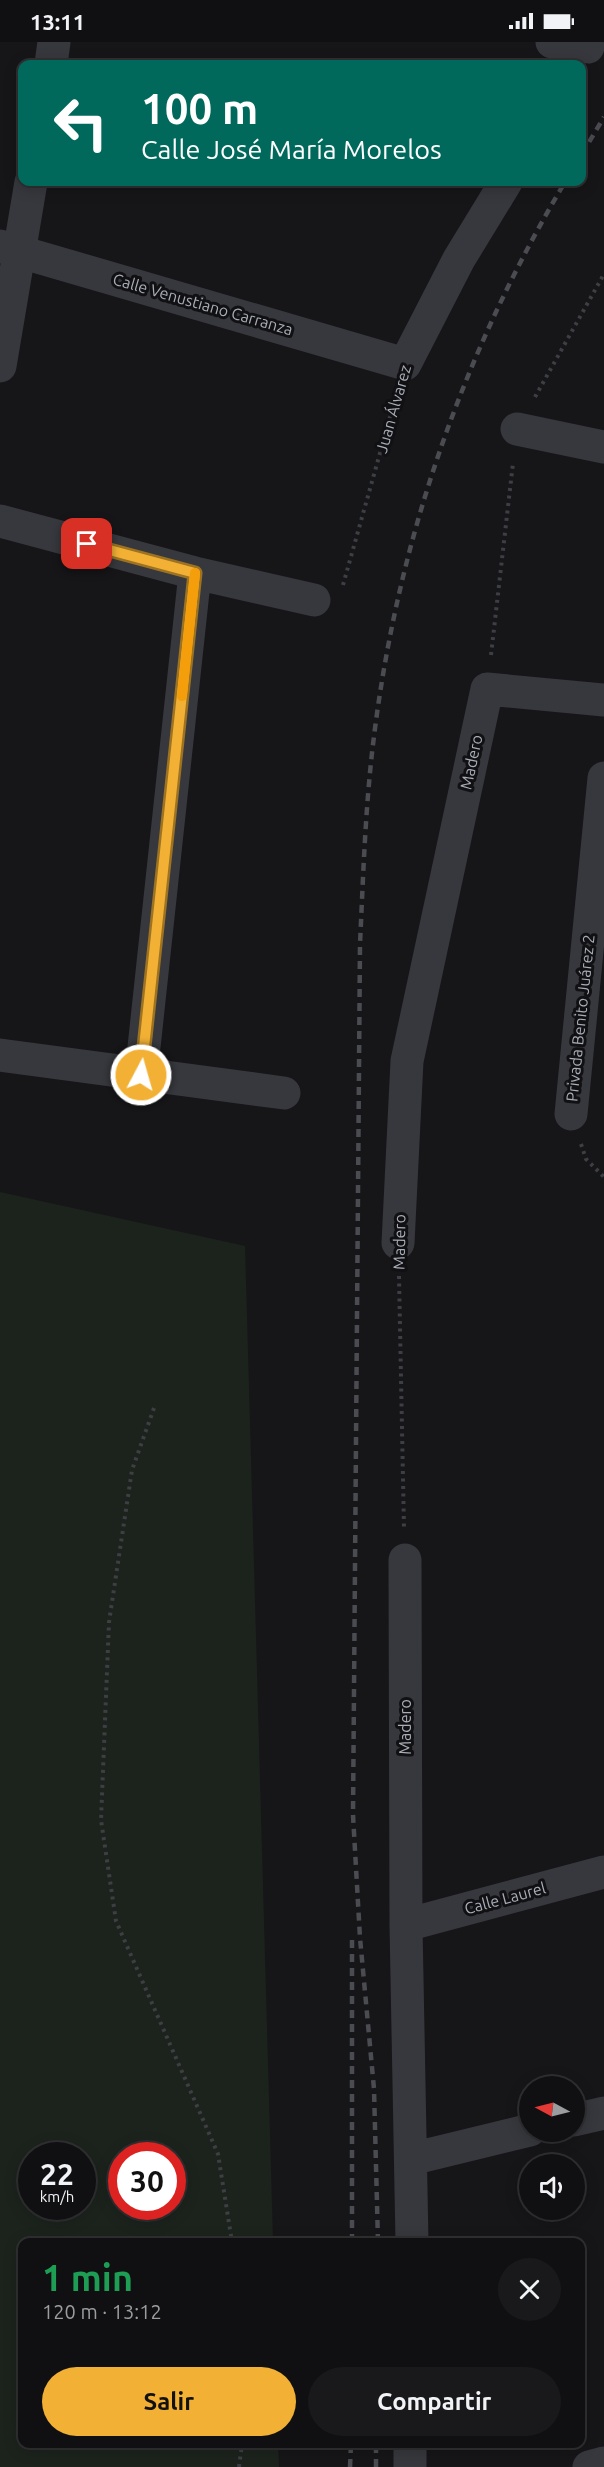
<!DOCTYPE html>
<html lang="es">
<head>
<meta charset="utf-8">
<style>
  body { margin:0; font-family:Ubuntu,sans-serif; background:#19191b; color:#f1f3f6; height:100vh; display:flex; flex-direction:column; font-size:22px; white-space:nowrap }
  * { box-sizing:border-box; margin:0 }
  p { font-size:20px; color:#9c9d9f }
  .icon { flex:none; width:33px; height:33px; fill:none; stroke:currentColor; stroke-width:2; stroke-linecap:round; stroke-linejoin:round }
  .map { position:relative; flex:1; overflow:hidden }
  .side { position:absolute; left:18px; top:2196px; width:567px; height:210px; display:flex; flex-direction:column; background:#101012; border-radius:12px; box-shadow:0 3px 15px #0003,0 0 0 2px #303032 }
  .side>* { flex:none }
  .top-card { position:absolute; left:18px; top:18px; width:568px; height:126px; border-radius:12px; box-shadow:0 3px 15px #0003,0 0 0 2px #303032; background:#00695c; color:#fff; overflow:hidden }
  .needle { width:39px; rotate:277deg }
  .buttons { position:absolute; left:519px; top:2034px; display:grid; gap:12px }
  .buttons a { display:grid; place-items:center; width:66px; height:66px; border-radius:50%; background:#101012; box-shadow:0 3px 15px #0003,0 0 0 2px #303032; font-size:30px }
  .speed { position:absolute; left:18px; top:2100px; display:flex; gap:12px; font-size:30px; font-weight:700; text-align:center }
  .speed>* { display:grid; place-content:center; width:78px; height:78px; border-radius:50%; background:#101012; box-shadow:0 3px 15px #0003,0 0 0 2px #303032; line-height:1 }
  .speed small { font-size:15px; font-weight:400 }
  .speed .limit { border:9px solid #d22; background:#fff; color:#111 }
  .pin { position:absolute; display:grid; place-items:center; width:51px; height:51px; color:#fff; margin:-26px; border-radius:12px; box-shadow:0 3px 9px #0006 }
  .me { position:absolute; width:66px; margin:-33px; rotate:6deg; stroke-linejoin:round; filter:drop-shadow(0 0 4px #0008) }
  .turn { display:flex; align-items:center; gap:21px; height:126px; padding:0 24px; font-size:27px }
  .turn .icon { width:78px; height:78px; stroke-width:2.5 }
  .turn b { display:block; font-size:42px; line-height:51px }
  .round { display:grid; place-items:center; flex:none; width:63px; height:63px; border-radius:32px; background:#19191b }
  .summary { display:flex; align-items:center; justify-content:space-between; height:102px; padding:0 24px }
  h1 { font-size:36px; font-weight:600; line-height:45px; color:#1e9e55 }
  .primary-button { display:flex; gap:12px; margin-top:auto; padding:12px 24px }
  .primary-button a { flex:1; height:69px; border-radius:36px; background:#f2b134; color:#111; font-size:24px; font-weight:600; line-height:69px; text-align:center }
  .primary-button a+a { background:#19191b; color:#f1f3f6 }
  .status { display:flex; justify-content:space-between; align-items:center; height:42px; padding:0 30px; background:#101012; direction:ltr }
  .status svg { height:16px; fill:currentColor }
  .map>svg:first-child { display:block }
  .green { fill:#1c231d; fill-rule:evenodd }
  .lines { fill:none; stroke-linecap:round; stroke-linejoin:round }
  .path { stroke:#3d3f44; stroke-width:4; stroke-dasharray:3 4.5; stroke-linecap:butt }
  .minor { stroke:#37383d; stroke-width:33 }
  .rail { stroke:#4a4c52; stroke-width:4.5; stroke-dasharray:8 6; stroke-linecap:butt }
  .route-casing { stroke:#9d7322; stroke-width:15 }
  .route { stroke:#f2b134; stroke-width:10 }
  .slow { stroke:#f59e0b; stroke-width:10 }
  .labels { text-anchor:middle; stroke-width:6; stroke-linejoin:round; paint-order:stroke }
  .street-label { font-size:16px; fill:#a8adb8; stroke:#111113 }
</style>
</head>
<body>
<div class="status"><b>13:11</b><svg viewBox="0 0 49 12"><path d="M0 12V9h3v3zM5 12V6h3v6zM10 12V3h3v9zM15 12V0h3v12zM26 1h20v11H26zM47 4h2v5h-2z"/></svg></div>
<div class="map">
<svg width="604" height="2425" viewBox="0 0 604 2425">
  <rect width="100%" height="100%" fill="#161618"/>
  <path class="green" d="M0,1150l245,54 28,996h-251v202h256l1,23h-279zM32,2114h50v50h-50zM122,2114h50v50h-50z"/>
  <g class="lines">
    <path class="path" d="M535,355l69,-123
      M343,543l53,-189
      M491,613l22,-192
      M581,1102l5,15 18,18
      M399,1234l5,253
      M154,1366l-22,62 -23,152 -8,198 15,101 102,233 14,88
      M239,2425l3,-23"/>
    <path class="minor" d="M552,0l36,5
      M51,22l3,-22
      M0,204l405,118 54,-105 47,-77
      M0,324l31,-184
      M517,387l87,18
      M0,479l195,52 119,27
      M0,1013l284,38
      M141,1033l54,-502
      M571,1072l33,-336
      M398,1201l9,-182 80,-372 117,11
      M405,1518l1,365 6,317
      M406,1883l198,-53
      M574,2078l30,-7
      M411,2117l119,-29
      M410,2425v-23
      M589,2425l15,-4"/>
    <path class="rail" d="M582,112l22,-37
      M352,2200v-304
      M378,2200l-4,-153 -14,-151 -7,-123 7,-871c3,-64 5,-128 12,-191 23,-204 88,-395 193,-571
      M350,2425l1,-23
      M376,2425v-23"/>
  </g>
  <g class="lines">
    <defs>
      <path id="route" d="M87,502l108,29 -54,502"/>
    </defs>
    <use href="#route" class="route-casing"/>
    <use href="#route" class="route"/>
    <path class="slow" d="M182,654l13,-123"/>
  </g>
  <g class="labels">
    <g class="street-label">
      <text transform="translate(203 262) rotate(16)" y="6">Calle Venustiano Carranza</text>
      <text transform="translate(393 367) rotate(-74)" y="6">Juan Álvarez</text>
      <text transform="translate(471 720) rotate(-78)" y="6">Madero</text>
      <text transform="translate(580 976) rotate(-84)" y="6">Privada Benito Juárez 2</text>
      <text transform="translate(399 1200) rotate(-89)" y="6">Madero</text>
      <text transform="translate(405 1685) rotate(-90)" y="6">Madero</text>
      <text transform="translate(505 1856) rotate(-15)" y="6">Calle Laurel</text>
    </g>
  </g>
</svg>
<div class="buttons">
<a><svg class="needle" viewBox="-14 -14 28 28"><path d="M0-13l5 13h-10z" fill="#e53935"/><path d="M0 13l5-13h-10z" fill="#9c9d9f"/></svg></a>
<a><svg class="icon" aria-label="sound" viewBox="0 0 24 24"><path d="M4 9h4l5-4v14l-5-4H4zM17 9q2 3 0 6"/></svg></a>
</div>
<div class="speed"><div>22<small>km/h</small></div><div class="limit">30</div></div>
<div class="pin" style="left:87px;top:502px;background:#d93025"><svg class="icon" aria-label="arrive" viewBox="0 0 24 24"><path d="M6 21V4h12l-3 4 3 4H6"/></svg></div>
<svg class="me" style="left:141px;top:1033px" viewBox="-20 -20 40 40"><circle r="17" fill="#f2b134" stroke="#fff" stroke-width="3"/><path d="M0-11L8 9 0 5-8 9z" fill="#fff"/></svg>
<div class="top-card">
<div class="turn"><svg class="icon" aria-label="left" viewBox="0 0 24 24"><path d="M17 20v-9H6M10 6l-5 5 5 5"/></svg><div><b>100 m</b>Calle José María Morelos</div></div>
</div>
<section class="side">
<div class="summary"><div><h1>1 min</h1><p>120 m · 13:12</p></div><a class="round"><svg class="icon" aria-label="close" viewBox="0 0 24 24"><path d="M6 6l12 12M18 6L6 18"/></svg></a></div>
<div class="primary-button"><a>Salir</a><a>Compartir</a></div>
</section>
</div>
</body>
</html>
